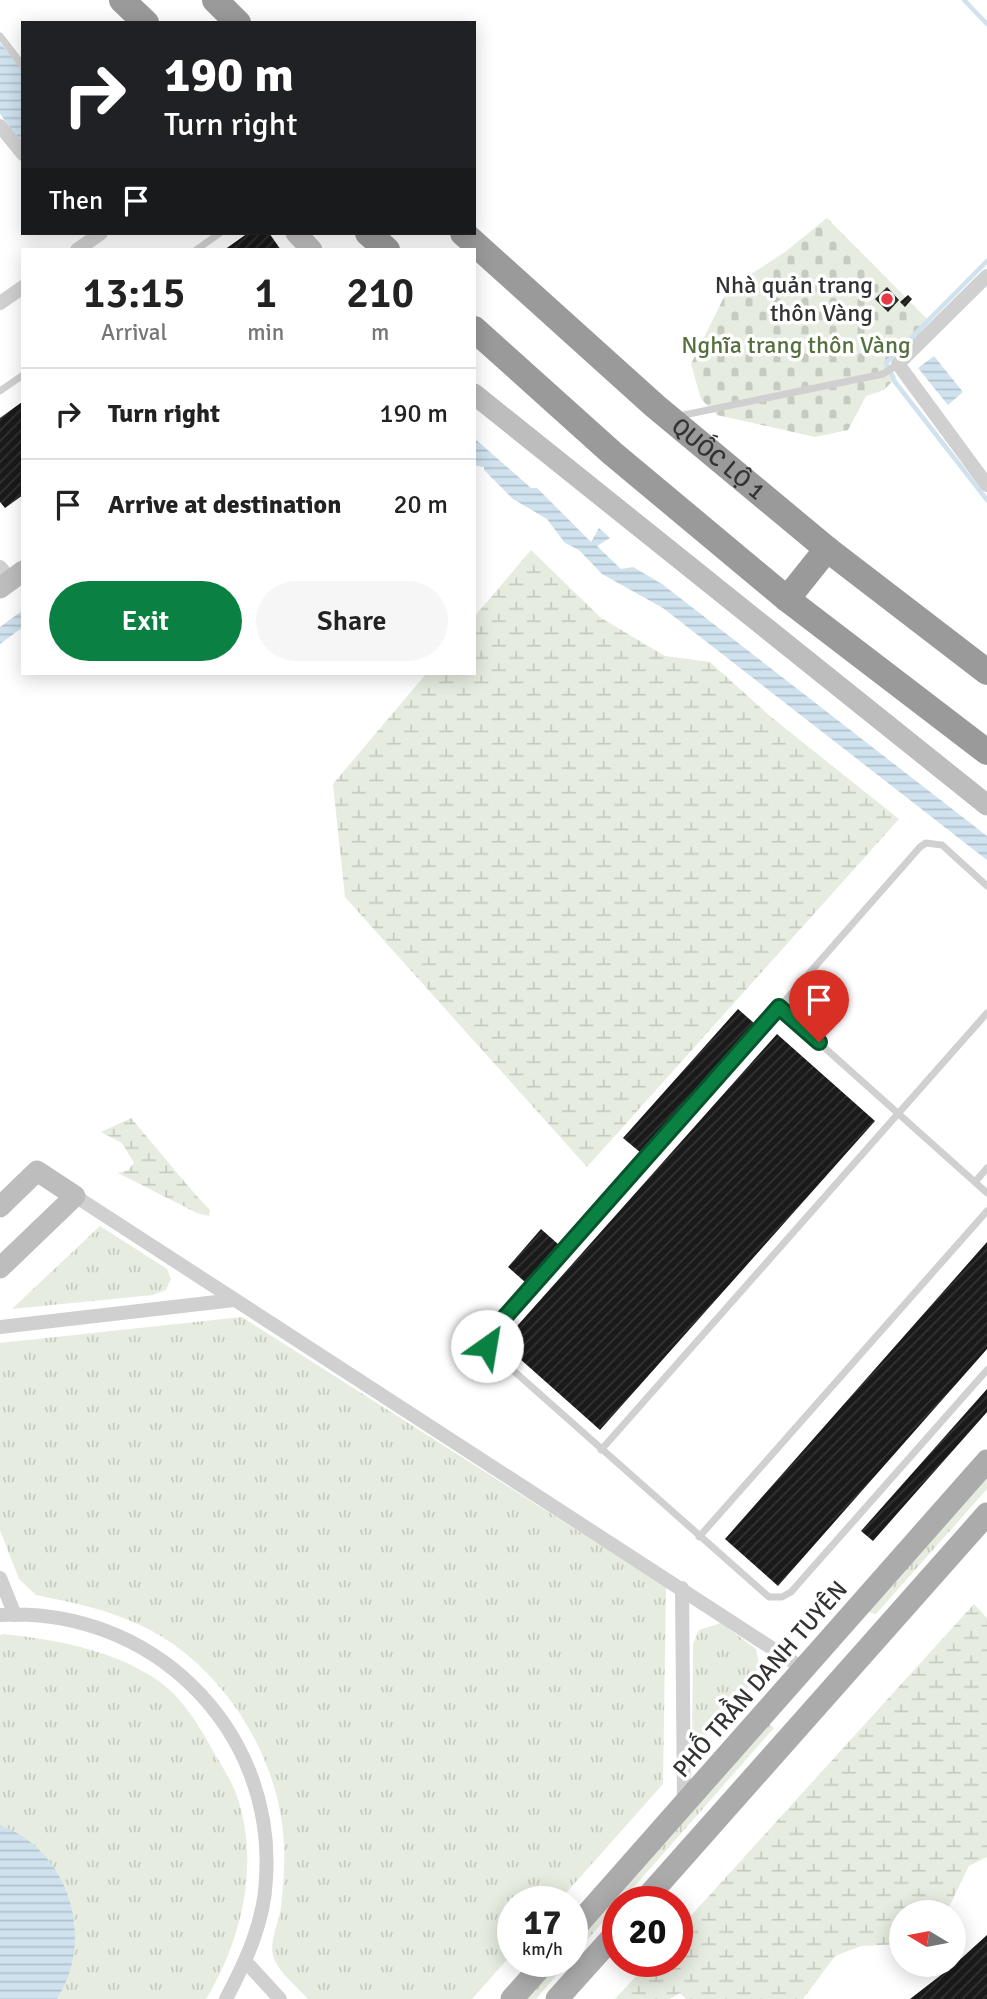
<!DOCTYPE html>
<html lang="en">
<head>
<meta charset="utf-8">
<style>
  body { margin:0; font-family:Signika,sans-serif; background:#f6f6f6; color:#222; height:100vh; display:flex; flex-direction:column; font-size:26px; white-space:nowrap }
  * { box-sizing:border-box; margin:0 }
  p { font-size:23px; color:#767676 }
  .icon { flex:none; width:38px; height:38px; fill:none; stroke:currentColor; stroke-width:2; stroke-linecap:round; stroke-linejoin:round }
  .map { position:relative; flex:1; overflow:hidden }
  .sheet { position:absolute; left:21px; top:248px; width:455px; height:427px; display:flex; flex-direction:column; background:#fff; border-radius:0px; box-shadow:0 4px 18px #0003 }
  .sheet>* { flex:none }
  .guide { position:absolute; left:21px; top:21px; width:455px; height:214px; border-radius:0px; box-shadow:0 4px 18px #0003; background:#202124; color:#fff; overflow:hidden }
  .needle { width:46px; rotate:280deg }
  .fabs { position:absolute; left:889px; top:1900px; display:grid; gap:14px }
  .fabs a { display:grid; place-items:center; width:77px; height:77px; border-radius:50%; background:#fff; box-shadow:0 4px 18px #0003; font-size:35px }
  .speed { position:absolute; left:497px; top:1886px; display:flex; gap:14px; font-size:35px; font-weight:700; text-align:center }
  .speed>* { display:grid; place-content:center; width:91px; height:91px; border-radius:50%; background:#fff; box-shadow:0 4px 18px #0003; line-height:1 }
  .speed small { font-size:18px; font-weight:400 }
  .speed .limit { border:10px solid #d22; background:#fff; color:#111 }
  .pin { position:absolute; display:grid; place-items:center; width:60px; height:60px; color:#fff; margin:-72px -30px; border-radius:50% 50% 50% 0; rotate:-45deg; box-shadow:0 0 7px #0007 }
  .pin .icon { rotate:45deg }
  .me { position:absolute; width:77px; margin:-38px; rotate:32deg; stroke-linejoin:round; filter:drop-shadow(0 0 5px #0008) }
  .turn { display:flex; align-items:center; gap:24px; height:147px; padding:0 28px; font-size:32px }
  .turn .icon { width:91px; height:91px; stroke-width:2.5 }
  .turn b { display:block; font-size:49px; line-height:60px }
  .then { display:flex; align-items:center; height:66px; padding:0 28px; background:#0003; gap:14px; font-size:26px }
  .eta { display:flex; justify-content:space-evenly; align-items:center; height:119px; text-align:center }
  .eta b { font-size:42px; font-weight:600; line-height:49px }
  .action { display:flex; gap:14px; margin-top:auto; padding:14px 28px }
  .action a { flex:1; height:80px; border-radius:42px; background:#0b8043; color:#fff; font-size:28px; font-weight:600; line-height:80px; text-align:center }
  .action a+a { background:#f6f6f6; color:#222 }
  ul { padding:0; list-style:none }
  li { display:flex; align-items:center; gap:21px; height:91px; padding:0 28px; border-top:2px solid #e0e0e0 }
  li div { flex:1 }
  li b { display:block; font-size:26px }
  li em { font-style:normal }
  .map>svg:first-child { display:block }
  .grass { fill:url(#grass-tufts) }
  .wetland { fill:url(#wetland-marsh) }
  .cemetery { fill:url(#cemetery-stones) }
  .water { fill:url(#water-rules) }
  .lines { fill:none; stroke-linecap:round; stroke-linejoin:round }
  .stream { stroke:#cfe2ee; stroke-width:4.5 }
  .building { fill:url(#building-hatch) }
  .lane { stroke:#d0d0d0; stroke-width:7 }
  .street { stroke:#d0d0d0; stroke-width:14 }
  .secondary { stroke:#bdbdbd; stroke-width:21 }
  .primary { stroke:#ababab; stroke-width:23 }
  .highway { stroke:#9a9a9a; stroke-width:26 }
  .route-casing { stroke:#07532c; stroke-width:18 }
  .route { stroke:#0b8043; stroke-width:12 }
  .poi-dot { fill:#e63946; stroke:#fff; stroke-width:2.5 }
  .labels { text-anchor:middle; stroke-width:7; stroke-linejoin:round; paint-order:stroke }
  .poi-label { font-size:24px; fill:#333; stroke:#fff; text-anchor:end }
  .park-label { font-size:24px; fill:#56703f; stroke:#fff }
  .street-label { font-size:24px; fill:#333; stroke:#fff }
</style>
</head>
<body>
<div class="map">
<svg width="987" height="1999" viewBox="0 0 987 1999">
  <defs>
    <pattern id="grass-tufts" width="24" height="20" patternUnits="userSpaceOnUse" patternTransform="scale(1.75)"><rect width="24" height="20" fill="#e6ecdf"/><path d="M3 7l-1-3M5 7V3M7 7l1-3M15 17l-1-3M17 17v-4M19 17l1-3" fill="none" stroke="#c6cbc0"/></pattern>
    <pattern id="wetland-marsh" width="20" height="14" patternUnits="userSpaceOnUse" patternTransform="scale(1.75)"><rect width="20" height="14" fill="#e6ecdf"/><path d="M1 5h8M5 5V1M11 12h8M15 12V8" fill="none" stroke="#c6cbc0"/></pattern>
    <pattern id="cemetery-stones" width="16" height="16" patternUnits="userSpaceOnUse" patternTransform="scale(1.75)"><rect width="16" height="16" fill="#e6ecdf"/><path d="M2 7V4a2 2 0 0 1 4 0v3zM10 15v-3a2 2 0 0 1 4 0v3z" fill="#c6cbc0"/></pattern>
    <pattern id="water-rules" width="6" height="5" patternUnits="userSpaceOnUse" patternTransform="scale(1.75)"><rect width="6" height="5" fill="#cfe2ee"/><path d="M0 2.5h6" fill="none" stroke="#b2c2cd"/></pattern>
    <pattern id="building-hatch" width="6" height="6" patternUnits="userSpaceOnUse" patternTransform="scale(1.75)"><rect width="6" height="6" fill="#1a1a1a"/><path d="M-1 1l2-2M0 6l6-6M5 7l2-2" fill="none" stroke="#333"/></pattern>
  </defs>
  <rect width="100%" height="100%" fill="#fff"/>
  <path class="grass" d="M100,1226l67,43 4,10 -5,11 -13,5 -141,14z
    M242,1317l424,270 -3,197 -105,118h-45v51l-41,46h-164c-11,-12 -28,-26 -34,-40 -6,-16 5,-36 7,-52 2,-20 4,-39 3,-59 -2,-90 -62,-186 -146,-224 -33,-15 -67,-22 -102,-29l-17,-16 -19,-49v-187z
    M987,1477v12l-111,125 -6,-1 -1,-3z
    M721,1623l35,26 5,25 -69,77 1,-107 6,-14z
    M4,1634c54,6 111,16 156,48 22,16 39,43 52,67 7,13 17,27 23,42 26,68 8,147 -29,208h-206v-364z
    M769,1724l5,4 -202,229v-10z
    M560,1962h8l-32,37h-9z"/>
  <path class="wetland" d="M531,550l70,68 64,38 45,6 61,55 128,102 -312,348 -242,-270 -12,-113 93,-110h48v-57z
    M131,1118c27,31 51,63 79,92l-1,6 -12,-3 -79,-40 10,-3 6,-7 -12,-20 -21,-11z
    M974,1604l13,14v239l-18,9 -23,47h-45v31l-40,2 -26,10 -32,43h-117l-6,-6 -10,6h-55l34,-37h28v-31z"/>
  <path class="cemetery" d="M827,218l103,104 -41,41 7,14 -12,13 -18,6 -18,34 -33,7 -98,-22 -16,-16 -10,-35 37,-75 57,-37z"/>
  <path class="water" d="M0,43l23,27v74l-23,-30z
    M934,356l29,36 -15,13 -30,-37z
    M474,438l57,50h6l54,54 8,-14 11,10 -13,8 24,23 12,-2 29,17 325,252v24l-324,-252 -61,-34 -23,-24 -14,-7 -18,-24 -34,-20 -29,-29v-3l-7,-1 -3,-4z
    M23,610v17l-23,17v-17z
    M0,1825c69,26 96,112 57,174h-57z"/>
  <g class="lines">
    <path class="stream" d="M964,0l23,24
      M987,261l-101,102 9,19 92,118"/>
  </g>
  <path class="building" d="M248,233h21l12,17h-57z
    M887,287l12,13 -11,12 -13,-13z
    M908,295l4,4 -7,8 -5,-5z
    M22,402l1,93 -18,13 -5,-6v-84z
    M738,1009l17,15 -114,129 -18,-15z
    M777,1034l98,87 -275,309 -98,-87z
    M541,1229l17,15 -33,38 -17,-15z
    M987,1242v107l-209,237 -53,-47z
    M987,1389v23l-114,129 -12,-10z
    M987,1935v64h-77l44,-34z"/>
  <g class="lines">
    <path class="lane" d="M0,36l23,30
      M196,250l24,-17
      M0,391l23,-16
      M679,416l204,-42 15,-10
      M987,886l-45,-41 -16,-2 -6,4 -433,493 3,10 279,247h13l9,-5 196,-222
      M779,1007l208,186
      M975,1182l12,-14
      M601,1450l386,-437
      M699,1537l288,-326"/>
    <path class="street" d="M0,126l23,28
      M77,250l24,-17
      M987,276l-89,88 89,121
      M0,303l23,-16
      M0,567l11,13
      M75,1196l729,473
      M0,1327l234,-27
      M0,1578l15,37
      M682,1588l2,217
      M0,1615c150,-9 276,112 266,264 -2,44 -20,82 -40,120
      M246,1962l34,37"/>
    <path class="secondary" d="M296,233l16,17
      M474,394l513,411
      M0,588l23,-17
      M0,1207l37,-36 38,25 -75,72"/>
    <path class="primary" d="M643,1902l344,-388
      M572,1931l415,-470
      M512,1999l33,-37
      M557,1999l61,-68"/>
    <g class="highway">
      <path d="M122,0l24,23"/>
      <path d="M215,0l23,23"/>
      <path d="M368,233l19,17"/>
      <path id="s1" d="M463,233l192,173 172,143 160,123"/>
      <path d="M474,329l138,124 175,146 200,153"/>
      <path d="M787,599l40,-50"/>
    </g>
  </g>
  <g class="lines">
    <defs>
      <path id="route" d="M487,1346l2,-11 290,-328 40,35"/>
    </defs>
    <use href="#route" class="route-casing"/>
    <use href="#route" class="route"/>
  </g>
  <circle class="poi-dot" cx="887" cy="299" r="7"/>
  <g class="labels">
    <g class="poi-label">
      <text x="873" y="293">Nhà quản trang<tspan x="873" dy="28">thôn Vàng</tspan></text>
    </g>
    <g class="park-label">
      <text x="796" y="353">Nghĩa trang thôn Vàng</text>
    </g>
    <g class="street-label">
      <text dy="8" stroke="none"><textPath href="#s1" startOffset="341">QUỐC LỘ 1</textPath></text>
      <text transform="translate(760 1679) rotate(-49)" y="8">PHỐ TRẦN DANH TUYÊN</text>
    </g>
  </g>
</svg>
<div class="fabs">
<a><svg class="needle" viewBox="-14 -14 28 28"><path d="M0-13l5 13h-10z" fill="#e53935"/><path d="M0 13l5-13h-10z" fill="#767676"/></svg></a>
</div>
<div class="speed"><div>17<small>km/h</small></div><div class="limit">20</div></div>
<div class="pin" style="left:819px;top:1042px;background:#d93025"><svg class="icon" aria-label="arrive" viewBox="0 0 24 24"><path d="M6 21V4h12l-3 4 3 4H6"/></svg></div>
<svg class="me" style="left:487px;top:1346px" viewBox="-20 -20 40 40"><circle r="19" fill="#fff"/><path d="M0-13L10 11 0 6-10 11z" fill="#0b8043"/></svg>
<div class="guide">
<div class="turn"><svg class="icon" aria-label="right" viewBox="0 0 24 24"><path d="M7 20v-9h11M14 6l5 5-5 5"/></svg><div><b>190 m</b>Turn right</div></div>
<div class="then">Then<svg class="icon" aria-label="arrive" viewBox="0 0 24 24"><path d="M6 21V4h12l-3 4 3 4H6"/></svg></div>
</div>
<section class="sheet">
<div class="eta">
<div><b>13:15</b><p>Arrival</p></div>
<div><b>1</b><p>min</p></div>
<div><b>210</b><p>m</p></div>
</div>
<ul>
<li><svg class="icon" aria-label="right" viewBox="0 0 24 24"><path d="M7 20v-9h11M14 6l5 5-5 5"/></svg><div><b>Turn right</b></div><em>190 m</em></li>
<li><svg class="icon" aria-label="arrive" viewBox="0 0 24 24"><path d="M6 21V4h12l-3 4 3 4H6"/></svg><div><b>Arrive at destination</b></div><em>20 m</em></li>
</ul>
<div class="action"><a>Exit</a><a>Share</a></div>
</section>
</div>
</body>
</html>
